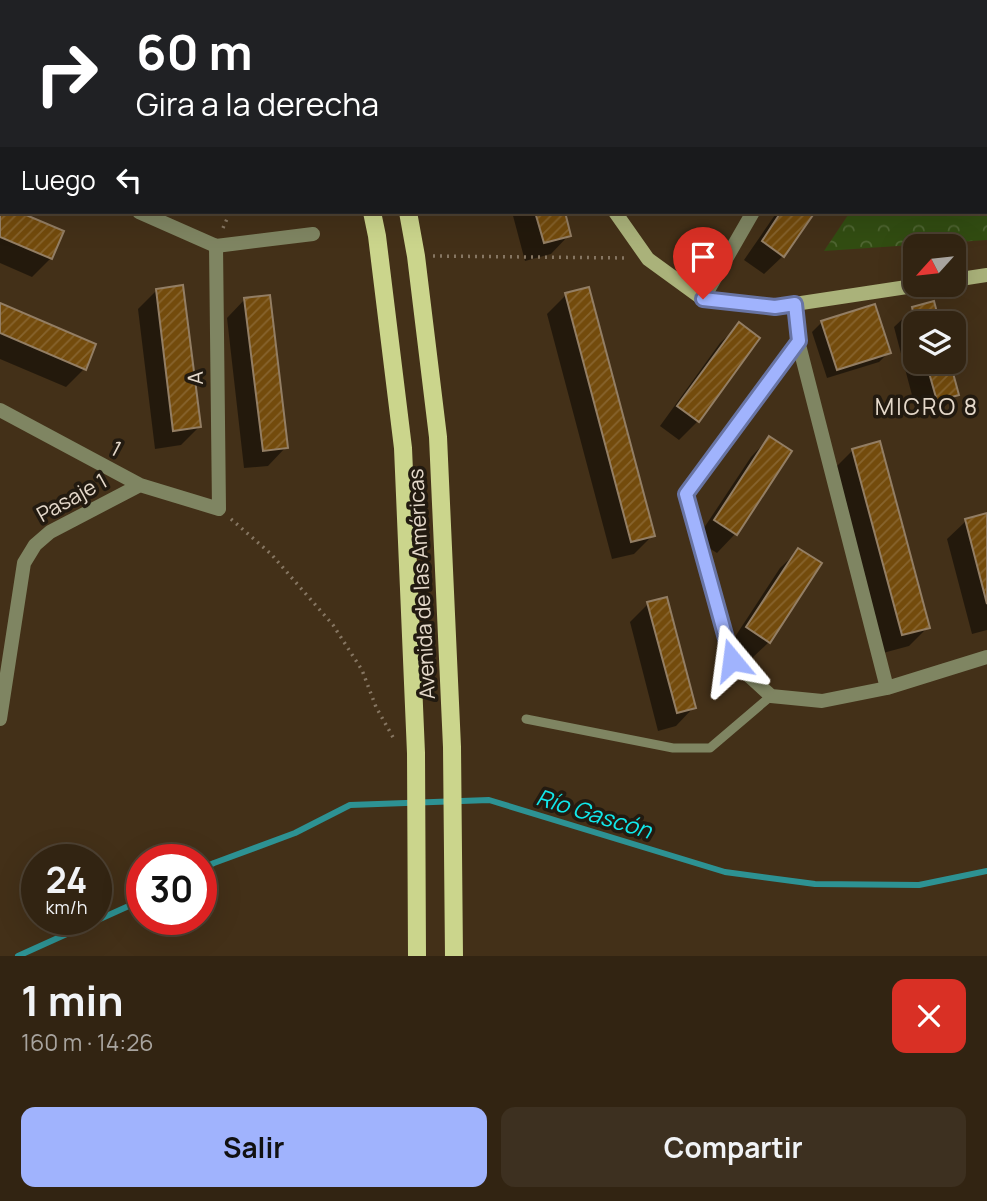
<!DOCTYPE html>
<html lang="es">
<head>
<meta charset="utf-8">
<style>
  body { margin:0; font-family:Manrope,sans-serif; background:#3d3020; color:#f1f3f6; height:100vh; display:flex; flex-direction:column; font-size:26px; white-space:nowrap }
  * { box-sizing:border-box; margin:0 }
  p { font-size:23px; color:#a8a49f }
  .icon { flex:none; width:38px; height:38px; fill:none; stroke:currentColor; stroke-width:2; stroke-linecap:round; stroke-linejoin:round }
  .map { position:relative; height:956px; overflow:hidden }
  .drawer { display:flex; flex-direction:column; background:#322412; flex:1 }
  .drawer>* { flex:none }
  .hud { position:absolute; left:0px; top:0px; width:987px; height:214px; box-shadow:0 7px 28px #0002,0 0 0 2px #4d4132; background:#202124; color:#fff; overflow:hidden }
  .needle { width:46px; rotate:243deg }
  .buttons { position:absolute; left:903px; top:234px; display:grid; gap:14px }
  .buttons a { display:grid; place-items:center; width:63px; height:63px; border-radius:14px; background:#322412; box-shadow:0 7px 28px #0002,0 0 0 2px #4d4132; font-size:35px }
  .speed { position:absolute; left:21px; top:844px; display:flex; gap:14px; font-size:35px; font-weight:700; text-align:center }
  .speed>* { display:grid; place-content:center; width:91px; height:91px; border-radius:50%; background:#322412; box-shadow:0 7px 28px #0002,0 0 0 2px #4d4132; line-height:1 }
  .speed small { font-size:18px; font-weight:400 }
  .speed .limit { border:10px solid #d22; background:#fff; color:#111 }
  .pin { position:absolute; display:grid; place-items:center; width:60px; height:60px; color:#fff; margin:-72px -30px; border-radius:50% 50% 50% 0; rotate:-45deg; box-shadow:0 0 7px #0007 }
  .pin .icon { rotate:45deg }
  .me { position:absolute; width:77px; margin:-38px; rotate:344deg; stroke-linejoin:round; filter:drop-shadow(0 0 5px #0008) }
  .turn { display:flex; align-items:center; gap:24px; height:147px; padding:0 21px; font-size:32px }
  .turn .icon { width:91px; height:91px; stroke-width:2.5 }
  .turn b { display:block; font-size:49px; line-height:60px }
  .then { display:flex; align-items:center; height:66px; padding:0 21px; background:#0003; gap:14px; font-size:26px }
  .round { display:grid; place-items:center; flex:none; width:74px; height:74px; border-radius:14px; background:#3d3020 }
  .summary { display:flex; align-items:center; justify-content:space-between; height:119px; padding:0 21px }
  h1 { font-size:42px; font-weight:700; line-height:52px }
  .primary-button { display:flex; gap:14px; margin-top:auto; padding:14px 21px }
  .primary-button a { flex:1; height:80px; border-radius:14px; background:#a0b3fd; color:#111; font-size:28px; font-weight:700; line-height:80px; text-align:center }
  .primary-button a+a { background:#3d3020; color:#f1f3f6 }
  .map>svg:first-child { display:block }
  .park { fill:url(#park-crowns) }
  .shadow { fill:#0007 }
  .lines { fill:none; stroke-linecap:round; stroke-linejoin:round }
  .stream { stroke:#2d9293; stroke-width:6 }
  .building { fill:url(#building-hatch); stroke:#937e64; stroke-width:2 }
  .path { stroke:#867662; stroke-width:3.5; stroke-dasharray:2 5; stroke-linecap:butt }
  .lane { stroke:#7f8562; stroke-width:9 }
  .street { stroke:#7f8562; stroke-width:14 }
  .secondary { stroke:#aab27a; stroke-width:14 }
  .primary { stroke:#cbd58c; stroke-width:18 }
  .route-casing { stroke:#6874a4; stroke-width:18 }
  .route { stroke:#a0b3fd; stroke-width:12 }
  .labels { text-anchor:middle; stroke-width:7; stroke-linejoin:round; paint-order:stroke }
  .street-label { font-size:21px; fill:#e5d9cb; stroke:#221a10 }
  .neighbourhood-label { font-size:23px; letter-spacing:2px; fill:#e5d9cb; stroke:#221a10 }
  .water-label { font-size:23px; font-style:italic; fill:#11e8eb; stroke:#221a10 }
</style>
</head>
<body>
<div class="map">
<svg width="987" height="956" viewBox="0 0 987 956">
  <defs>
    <pattern id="park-crowns" width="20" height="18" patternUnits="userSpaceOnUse" patternTransform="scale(1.75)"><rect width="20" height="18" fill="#324d12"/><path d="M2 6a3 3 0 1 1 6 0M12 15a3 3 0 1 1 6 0" fill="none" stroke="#506633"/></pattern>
    <pattern id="building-hatch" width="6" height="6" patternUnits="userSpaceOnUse" patternTransform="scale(1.75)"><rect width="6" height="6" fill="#734b0c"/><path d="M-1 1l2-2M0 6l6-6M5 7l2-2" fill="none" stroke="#87642e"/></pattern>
  </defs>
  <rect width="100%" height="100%" fill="#433018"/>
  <path class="park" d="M985,186l2,9v45l-163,11 26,-39h135z"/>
  <path class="shadow" d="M78,0h32l-2,2h-31z
    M175,0h38l-1,2h-38z
    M959,0h28v83l-2,1v-82h-25z
    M0,205l2,7h13l46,20 -10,26 -19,19 -32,-14z
    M512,212h51l6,23 -18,19 -26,7z
    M777,212h36l-30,44 -19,18 -20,-14z
    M157,290l42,137 -18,18 -26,4 -17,-140z
    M566,295l87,240 -19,19 -22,5 -65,-245z
    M245,299l41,148 -18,19 -24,2 -17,-150z
    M0,305l84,64 -18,18 -66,-28z
    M913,309l25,15h-23v38h33l9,33 -19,18 -20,5 -24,-91z
    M822,322l67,30 -10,10 -52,16 -15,-46z
    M739,325l19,14 -60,82 -19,19 -19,-14 60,-83z
    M769,438l20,13 -54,83 -18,19 -21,-13 55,-83z
    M853,450l75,177 -19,19 -26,7 -49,-184z
    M987,515v115l-15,4 -25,-95 19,-18z
    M799,550l-30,92 -19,18 -21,-14 51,-78z
    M648,604l46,103 -18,19 -18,5 -28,-109z"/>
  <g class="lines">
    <path class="stream" d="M201,869l13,-6 81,-30 55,-28 139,-5 236,72 90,12 104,1 68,-14
      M18,956l124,-56"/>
  </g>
  <path class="building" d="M0,204h2v8h17l45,19 -12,28 -52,-22z
    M535,212h30l6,24 -27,7z
    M781,212h34l-31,45 -22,-16z
    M183,285l18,142 -28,4 -17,-142z
    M589,287l66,249 -24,6 -66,-249z
    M270,295l18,153 -25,3 -19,-153z
    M934,301l6,23h-24l-4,-17z
    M0,303l96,41 -10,26 -86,-37z
    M875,304l16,49 -54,17 -16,-49z
    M739,322l21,16 -61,84 -22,-16z
    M926,362h24l9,33 -22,6z
    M769,436l23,15 -55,84 -23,-15z
    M880,441l50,187 -28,7 -50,-186z
    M987,513v91l-22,-85z
    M798,548l24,15 -52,80 -24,-16z
    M667,597l29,111 -19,5 -30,-111z"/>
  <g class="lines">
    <path class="path" d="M158,2v-2
      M223,228l7,-16
      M433,256l195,2
      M231,519l40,35 62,71 29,45 14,37 18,32"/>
    <path class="lane" d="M526,719l147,29h37l61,-52"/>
    <path class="street" d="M957,0v2
      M939,2l4,-2
      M985,105l2,6
      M139,212l77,34 97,-12
      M703,299l50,-87
      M795,304l3,37 89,347
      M798,341l-67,94 -45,59 46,166 39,36 51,5 65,-13 100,-31
      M0,410l140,75 79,24 -3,-263
      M0,719l24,-156 11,-18 15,-13 90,-47"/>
    <path class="secondary" d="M543,0v2
      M50,2l1,-2
      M427,2l8,-2
      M0,149l2,1
      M615,212l33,47 55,40 72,8 145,-22
      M954,280l33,-5"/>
    <path class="primary" d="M331,0l1,2
      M368,0l1,2
      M372,212l5,24 26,212 13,305 1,203
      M408,212l8,44 22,181 14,310 2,209"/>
  </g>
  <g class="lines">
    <defs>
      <path id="route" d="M703,299l72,8 20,-3 4,37 -113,153 46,166"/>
    </defs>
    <use href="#route" class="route-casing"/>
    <use href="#route" class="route"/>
  </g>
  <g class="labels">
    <g class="street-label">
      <text transform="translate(196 378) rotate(-91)" y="7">A</text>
      <text transform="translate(116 449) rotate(28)" y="7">1</text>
      <text transform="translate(72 498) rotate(-29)" y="7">Pasaje 1</text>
      <text transform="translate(422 584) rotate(-93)" y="7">Avenida de las Américas</text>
    </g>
    <g class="neighbourhood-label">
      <text x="927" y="415">MICRO 8</text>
    </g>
    <g class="water-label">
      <text transform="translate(594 814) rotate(17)" y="8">Río Gascón</text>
    </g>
  </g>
</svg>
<div class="buttons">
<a><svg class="needle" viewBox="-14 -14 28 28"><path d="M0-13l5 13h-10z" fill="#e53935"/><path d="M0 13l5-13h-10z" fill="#a8a49f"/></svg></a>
<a><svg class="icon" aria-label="layers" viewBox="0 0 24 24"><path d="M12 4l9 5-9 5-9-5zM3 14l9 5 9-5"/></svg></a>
</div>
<div class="speed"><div>24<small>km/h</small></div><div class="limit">30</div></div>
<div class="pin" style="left:703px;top:299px;background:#d93025"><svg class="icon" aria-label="arrive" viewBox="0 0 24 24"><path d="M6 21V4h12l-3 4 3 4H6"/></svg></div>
<svg class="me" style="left:732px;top:660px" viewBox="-20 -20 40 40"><path d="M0-17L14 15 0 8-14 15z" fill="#a0b3fd" stroke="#fff" stroke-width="4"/></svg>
<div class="hud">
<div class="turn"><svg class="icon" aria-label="right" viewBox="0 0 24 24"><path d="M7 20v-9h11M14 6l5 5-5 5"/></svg><div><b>60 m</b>Gira a la derecha</div></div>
<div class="then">Luego<svg class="icon" aria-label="left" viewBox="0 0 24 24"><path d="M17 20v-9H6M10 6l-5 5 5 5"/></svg></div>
</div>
</div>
<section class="drawer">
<div class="summary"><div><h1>1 min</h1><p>160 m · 14:26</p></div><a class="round" style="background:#d93025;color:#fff"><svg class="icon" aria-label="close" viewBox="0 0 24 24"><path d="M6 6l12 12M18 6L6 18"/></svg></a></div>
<div class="primary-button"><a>Salir</a><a>Compartir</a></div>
</section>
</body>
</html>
